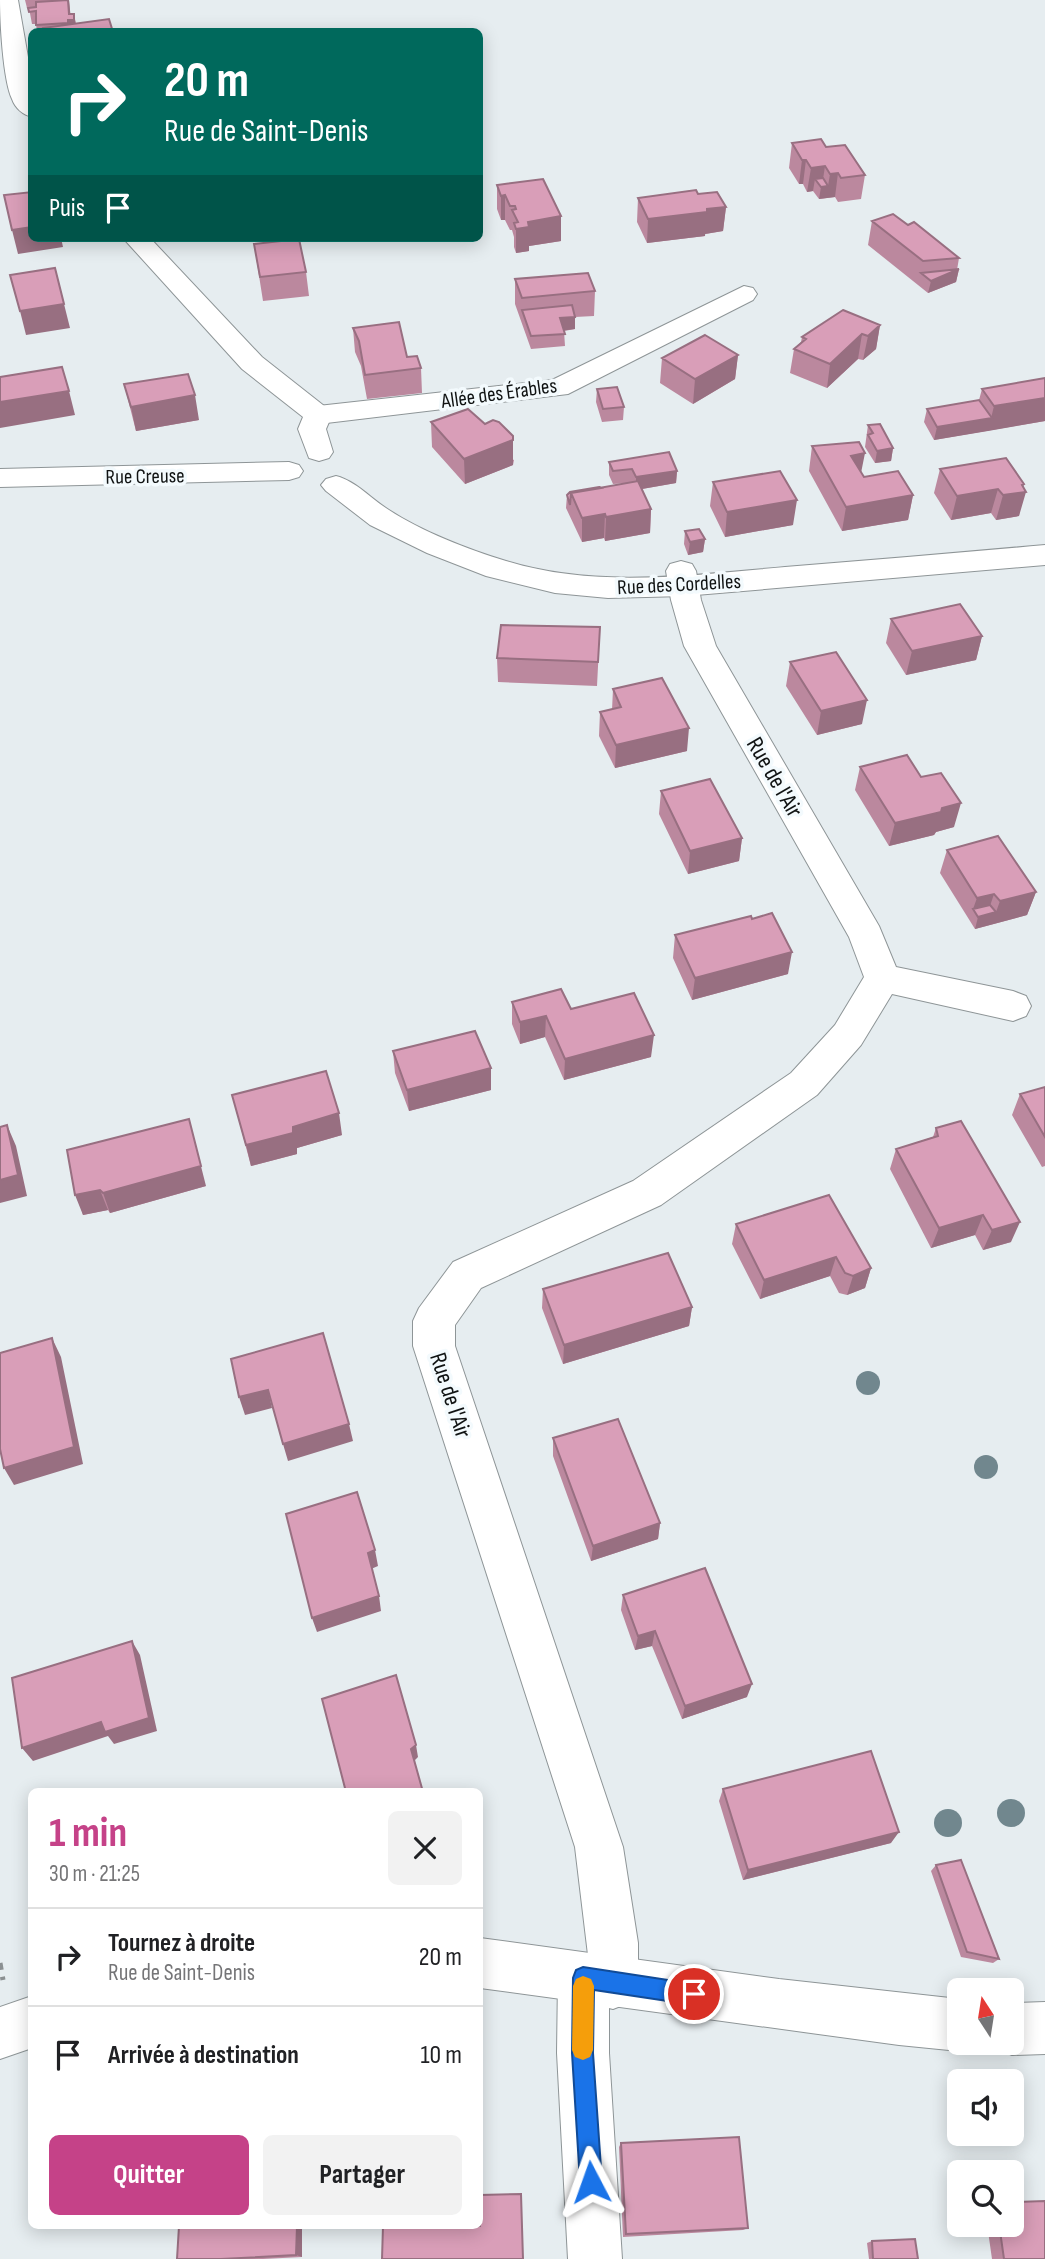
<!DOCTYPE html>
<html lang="fr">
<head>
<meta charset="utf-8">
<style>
  body { margin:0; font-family:"Sofia Sans Condensed",sans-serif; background:#f2f2f2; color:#202124; height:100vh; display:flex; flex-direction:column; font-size:26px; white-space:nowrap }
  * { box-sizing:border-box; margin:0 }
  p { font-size:23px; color:#757577 }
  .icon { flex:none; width:38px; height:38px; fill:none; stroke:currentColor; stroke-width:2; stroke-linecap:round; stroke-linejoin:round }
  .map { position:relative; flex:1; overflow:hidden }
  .side { position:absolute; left:28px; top:1788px; width:455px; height:441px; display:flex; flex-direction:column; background:#fff; border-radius:10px; box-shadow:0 4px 18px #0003 }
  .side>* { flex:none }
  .hud { position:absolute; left:28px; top:28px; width:455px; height:214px; border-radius:10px; box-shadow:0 4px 18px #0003; background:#00695c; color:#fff; overflow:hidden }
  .needle { width:46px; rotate:348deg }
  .tools { position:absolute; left:947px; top:1978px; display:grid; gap:14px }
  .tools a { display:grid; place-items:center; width:77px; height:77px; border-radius:10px; background:#fff; box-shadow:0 4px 18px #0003; font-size:35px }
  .pin { position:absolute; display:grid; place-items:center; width:60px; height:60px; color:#fff; margin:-30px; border:4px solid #fff; border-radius:50%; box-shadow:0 2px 7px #0007 }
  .me { position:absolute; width:77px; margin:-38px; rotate:356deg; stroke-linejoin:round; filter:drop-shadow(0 0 5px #0008) }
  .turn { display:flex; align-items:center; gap:24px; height:147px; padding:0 21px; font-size:32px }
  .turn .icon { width:91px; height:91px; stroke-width:2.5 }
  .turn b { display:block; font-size:49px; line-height:60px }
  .then { display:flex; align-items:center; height:66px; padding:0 21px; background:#0003; gap:14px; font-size:26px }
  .round { display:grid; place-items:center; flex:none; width:74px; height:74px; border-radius:10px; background:#f2f2f2 }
  .headline { display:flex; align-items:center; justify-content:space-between; height:119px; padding:0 21px }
  h1 { font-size:42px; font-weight:700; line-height:52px; color:#c54288 }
  .action { display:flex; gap:14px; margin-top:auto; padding:14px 21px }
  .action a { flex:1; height:80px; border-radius:10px; background:#c54288; color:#fff; font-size:28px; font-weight:700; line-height:80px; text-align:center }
  .action a+a { background:#f2f2f2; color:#202124 }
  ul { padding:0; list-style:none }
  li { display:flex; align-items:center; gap:21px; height:98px; padding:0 21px; border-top:2px solid #e0e0e0 }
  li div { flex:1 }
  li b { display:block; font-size:26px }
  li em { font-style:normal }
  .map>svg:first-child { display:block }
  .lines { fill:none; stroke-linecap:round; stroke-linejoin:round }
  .street-casing { stroke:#8e9597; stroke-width:2 }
  .secondary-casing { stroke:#8e9597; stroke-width:2 }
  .path { stroke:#8b9092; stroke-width:5; stroke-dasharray:7 7; stroke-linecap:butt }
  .street { fill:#fff; fill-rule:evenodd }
  .secondary { fill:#fff; fill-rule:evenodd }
  .tree { fill:#71878e }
  .wall { fill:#bb889e }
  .shaded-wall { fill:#986f81 }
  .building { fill:#d99eb8; stroke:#986f81; stroke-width:2 }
  .route { fill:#1a73e8; stroke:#114b97; stroke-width:2 }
  .slow { fill:#f59e0b }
  .labels { text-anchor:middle; stroke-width:7; stroke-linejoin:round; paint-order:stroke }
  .far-street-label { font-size:21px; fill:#101313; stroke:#f3fafd }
  .street-label { font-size:24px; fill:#101313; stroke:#f3fafd }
</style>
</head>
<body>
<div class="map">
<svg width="1045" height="2259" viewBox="0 0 1045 2259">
  <rect width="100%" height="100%" fill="#e6edf0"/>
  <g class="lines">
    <defs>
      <path id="street" d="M744,286l9,2 4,6 -4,6 -185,94 -250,30 -10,-3 -4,-6 4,-6 10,-3 234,-26z
        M681,561l11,3 4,7 5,29 15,46 163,280 17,41 117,24 13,5 5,10 -5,10 -13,5 -121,-27 -31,51 -44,50 -156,110 -180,83 -26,37v21l168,501 15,96v41l-7,18 -18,7 -4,-1v45l13,206h-54l-11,-206 1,-75 7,-18 18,-7 5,2 -13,-108 -162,-501v-25l6,-13 34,-46 180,-81 158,-108 44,-48 29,-48 -15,-40 -165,-291 -13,-46 -5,-29 4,-7z"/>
      <path id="secondary" d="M0,0h18l14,80v37c-9,-2 -17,-9 -20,-18 -9,-19 -12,-77 -12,-99z
        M123,238h27l112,119 66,52 4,6 -6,14 7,23 -4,6 -10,3 -10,-3 -11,-29 5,-12 -61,-48z
        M289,462l10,3 4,6 -4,6 -10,3 -289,7v-18z
        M336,476c20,5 35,23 53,34 32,21 80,40 117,51 90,28 187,14 279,6 87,-7 173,-14 260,-22v20l-361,31 -76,2 -53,-5 -69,-17 -59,-23 -57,-28 -44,-34 -5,-6 5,-6z
        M480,1938l299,41 180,20v43h19l-19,9 -60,-6 -419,-57z
        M32,1996v52l-32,11v-52z
        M1045,2002v52l-33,1 -18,-8 -2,-5h20v-39z"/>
    </defs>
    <use href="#street" class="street-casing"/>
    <use href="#secondary" class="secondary-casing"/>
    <path class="path" d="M0,1963l3,17"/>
    <use href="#street" class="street"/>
    <use href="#secondary" class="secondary"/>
  </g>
  <g class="tree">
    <circle cx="868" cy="1383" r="12"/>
    <circle cx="986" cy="1467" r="12"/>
    <circle cx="1011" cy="1813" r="14"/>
    <circle cx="948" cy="1823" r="14"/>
  </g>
  <path class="wall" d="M25,0h28l18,14h3l2,10 37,8h-76l-1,-8h-4l-3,-16h-2z
    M792,143l34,4 39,28 -4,24 -23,3 -3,-5 -16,2 -6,-8 -6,1 -4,-8h-4l-10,-16z
    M497,185l64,56 -32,5v5l-13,2 -2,-6v-10l-2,-7h-2l-5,-10h-4l-4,-11z
    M698,194l28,13 -3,24 -18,3v2l-58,7 -10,-21 1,-24z
    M872,221l36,4 51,33 -2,12 2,-1 -3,13 -28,11 -60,-48z
    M254,244l52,28 3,24 -46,5z
    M515,279l80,12 -1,25 -19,1v12l-11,2 1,15 -34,3 -16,-45z
    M880,325l-4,24 -13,11 -5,-1 -31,29 -37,-15 4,-24 7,-7 1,-5z
    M353,328l54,29 14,11 1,25 -55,6 -6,-33 -6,-14z
    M738,355l-3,24 -42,25 -33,-21 2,-25z
    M1045,378v43l-111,19 -10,-18 3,-13 52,-9 3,-11z
    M124,384l75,36 -63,11z
    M597,389l27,18 -1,13 -21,2 -6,-20z
    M431,422l83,38 -1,5 -48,19 -33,-37z
    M868,425l25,23 -2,13 -16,2 -10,-16z
    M812,446l49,27 3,4 49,18 -5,25 -66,11 -33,-60z
    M609,462l68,9 -1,12 -34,6 9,20 -1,24 -45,8 -1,-3 -22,4 -16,-34 1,-13 64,-12 -18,1 -4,-9z
    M940,469l83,18 -4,29 -23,4 -5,-7 -40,7 -17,-27z
    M713,482l80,43 -68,12 -15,-31z
    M685,531l20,8 -2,13 -15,3 -4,-11z
    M891,619l91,17 -6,24 -70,15 -20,-32z
    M600,627l-3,59 -99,-4 -1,-24z
    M790,662l72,62 -45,11 -31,-49z
    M613,689l74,62 -72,17 -16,-32 1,-24 12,-2z
    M860,767l94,60 -18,5 -2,3 -45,11 -34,-56z
    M661,791l81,47 -3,23 -51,13 -29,-60z
    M947,850l89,42 -9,23 -52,14 -35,-56z
    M675,935l113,39 -96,26 -19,-42z
    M512,1002l59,7 80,48 -87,23 -19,-43 -25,7 -8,-20z
    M393,1051l98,39 -82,21 -14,-38z
    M1045,1087v79l-3,1 -30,-52 8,-21z
    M232,1095l110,40 -45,13v6l-46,12z
    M936,1128l75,114 -28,8 -8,-15 -44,13 -41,-79 6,-20 37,-12z
    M67,1150l139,36 -96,27 -2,-3 -25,5z
    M736,1224l135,44 -6,20 -18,7 -8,-2 -9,-17 -70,23 -28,-55z
    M543,1289l149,18 -3,19 -126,38 -21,-56z
    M553,1438l107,85 -2,16 -67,22 -38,-105z
    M623,1595l124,102 -65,22 -30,-73 -17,4 -14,-40z
    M723,1789l168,54 -148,37 -24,-79z
    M936,1865l63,94 -6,4 -32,-6 -30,-86z
    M621,2143l127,85 -5,2 -120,7 -4,-90z
    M987,2224h25l33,35h-53z
    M179,2226h123v31l-39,2h-86z
    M872,2241l46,18h-49l-2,-16z"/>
  <path class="shaded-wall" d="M69,0l2,20 3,-6 2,12 -6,6 -2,-9z
    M802,160h4l-3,24h-4z
    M825,166l-3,20h6l2,-12 8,-1 -3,24 -16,2 2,-12 -6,-8 -2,12 -6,1 4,-24z
    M505,195v25h-4v-24z
    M726,207l-3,24 -18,3 2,-25z
    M707,212l-2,24 -58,7 1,-24z
    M561,216v25l-32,5v5l-13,2v-24l12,-7z
    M32,227v11h29l2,9 -45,7 -6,-24z
    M959,269l-3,13 -28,11 3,-12z
    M64,304l6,24 -44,7 -6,-24z
    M575,317v12l-15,2v-13z
    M880,325l-4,24 -13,11 5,-24z
    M862,334l-4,25 -31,29 3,-24z
    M738,355l-3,24 -42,25 2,-25z
    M69,391l6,24 -75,13v-26z
    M195,395l4,25 -63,11 -5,-24z
    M1045,398v23l-57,10 6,-25z
    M992,418l-4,13 -54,9 3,-13z
    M513,436v29l-48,19 -1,-25z
    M893,448l-2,13 -16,2 2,-12z
    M865,453l-5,25 -9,-22z
    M677,471l-1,12 -40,7v-13z
    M1024,484l-2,9 4,-1 -7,24 -23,4 7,-25z
    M998,489l-7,24 -40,7 6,-24z
    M913,495l-5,25 -66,11 4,-24z
    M797,500l-4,25 -68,12 2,-25z
    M651,509l-1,24 -45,8 1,-24z
    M605,514l-1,24 -22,4v-24z
    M705,539l-2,13 -15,3 2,-13z
    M982,636l-6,24 -70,15 6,-24z
    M867,700l-5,24 -45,11 4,-24z
    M689,728l-2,23 -72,17 1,-23z
    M961,803l-7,24 -18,5 -2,3 -45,11 6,-23 47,-15z
    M742,838l-3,23 -51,13 2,-23z
    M1036,892l-9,23 -52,14 3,-12 -5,-8 4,-11 17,-4 -7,21 9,-3 4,-11z
    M792,952l-4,22 -96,26 3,-22z
    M546,1016l-1,21 -25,7v-22z
    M654,1035l-3,22 -87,23 1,-21z
    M491,1068v22l-82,21 -2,-21z
    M339,1113l3,22 -45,13v6l-46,12 -5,-21 47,-18z
    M189,1119l17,67 -96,27 -7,-20z
    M7,1125l9,21 11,50 -27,7v-23z
    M100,1190l8,20 -25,5 -8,-20z
    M983,1215l-8,20 -44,13 8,-20z
    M1020,1222l-9,20 -28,8 9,-20z
    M836,1257l-6,19 -70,23 4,-19z
    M871,1268l-6,20 -18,7 6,-19z
    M692,1307l-3,19 -126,38 1,-19z
    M52,1338l9,19 22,107 -69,21 -10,-17z
    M268,1390l4,18 -27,7 -6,-18z
    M349,1424l4,17 -65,20 -5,-17z
    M660,1523l-2,16 -67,22 2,-15z
    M375,1550l3,16 -7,3 -3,-16z
    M379,1596l2,15 -64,21 -5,-14z
    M655,1631l-3,15 -17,4 3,-14z
    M132,1641l8,14 17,76 -43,13 -6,-8 -75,25 -11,-13 79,-26z
    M752,1684l-5,13 -65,22 3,-13z
    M416,1745l2,12 -5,5 -2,-13z
    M899,1832l-8,11 -148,37 5,-10z
    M297,2226h5v31l-6,-2z"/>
  <path class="building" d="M68,0l1,14h5v6h-6v3l-32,2v-14l-7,1 -1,-4 8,-1v-5z
    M109,19l4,13h-69l-1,-4z
    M821,139l5,8 19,-2 20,30 -24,3 -3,-5 -8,1 -5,-8 -14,2 -5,-8h-4l-10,-17z
    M823,178l5,8 -7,1 -6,-8z
    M543,179l18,37 -33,6 1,5 -13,2 -2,-6 4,-1 -6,-12 4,-1 -1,-3h-5l-5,-11 -4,1 -4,-11z
    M696,190l2,4 19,-2 9,15 -19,2v3l-59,7 -10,-21z
    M32,192v35l-20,3 -8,-35z
    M893,214l15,11 6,-3 45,36 -36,3 -51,-40z
    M299,239l7,33 -46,5 -6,-33z
    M55,268l9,36 -44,7 -10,-36z
    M959,269l-28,12 -10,-8z
    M588,273l7,18 -73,7 -7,-19z
    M572,305l3,12 -15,1 5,16 -34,2 -9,-26z
    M843,310l37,15 -12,11 -6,-2 -32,30 -36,-15 12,-10 -4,-2z
    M399,322l8,35 10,-1 4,12 -56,7 -6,-34 -6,-13z
    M705,335l33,20 -43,24 -33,-21z
    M62,367l7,24 -69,11v-25z
    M188,374l7,21 -64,12 -7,-23z
    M1045,378v20l-51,8 -12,-17z
    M617,387l7,20 -21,2 -6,-20z
    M979,400l13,18 -55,9 -10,-18z
    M468,409l17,15 8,-4 6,2 14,14v4l-49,19 -33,-37z
    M880,424l13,24 -16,3 -9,-16 5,-2 -5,-8z
    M859,442l6,11 -14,3 13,21 34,-6 15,24 -67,12 -34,-61z
    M669,452l8,19 -41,6 -4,-8 -19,2 -4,-9z
    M1006,458l18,26 -2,1 4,7 -23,3 -5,-6 -41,7 -17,-27z
    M780,471l17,29 -70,12 -14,-30z
    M638,481l13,28 -45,8 -1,-3 -23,4 -11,-25z
    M599,487l2,1 -30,5 -1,12 -3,-10 3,-3z
    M699,529l6,10 -15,3 -5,-11z
    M960,604l22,32 -70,15 -21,-32z
    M501,625l99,2 -2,35 -101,-4z
    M836,652l31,48 -46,11 -31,-49z
    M662,678l27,50 -73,17 -16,-33 21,-5 -8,-18z
    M907,755l14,22 20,-4 20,30 -19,5 -1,4 -46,11 -35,-56z
    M710,779l32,59 -52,13 -29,-60z
    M998,836l38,56 -36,9 -6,-7 -17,4 -30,-48z
    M990,905l6,7 -18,5 -5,-8z
    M772,913l20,39 -97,26 -20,-43 76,-19 1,3z
    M561,989l10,20 63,-16 20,42 -89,24 -19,-43 -26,6 -8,-20z
    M475,1031l16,37 -84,22 -14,-39z
    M326,1071l13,42 -46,14v6l-47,12 -14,-50z
    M1045,1087v50l-25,-43z
    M189,1119l12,47 -98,27 -3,-3 -25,5 -8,-45z
    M961,1121l59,101 -28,8 -9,-15 -44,13 -43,-79 42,-13 -2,-8z
    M7,1125l11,50 -18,5v-53z
    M829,1195l42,73 -18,8 -8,-3 -9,-16 -72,23 -28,-56z
    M668,1253l24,54 -128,38 -21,-56z
    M323,1333l26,91 -66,20 -15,-54 -29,7 -8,-38z
    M52,1338l22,109 -70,21 -4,-19v-96z
    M618,1419l42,104 -67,23 -40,-108z
    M357,1492l18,58 -7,3 11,43 -67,22 -26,-104z
    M705,1568l47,116 -67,22 -30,-75 -17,5 -15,-41z
    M132,1641l17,77 -44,14 -4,-10 -79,26 -10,-70z
    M396,1675l20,70 -5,4 12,43h-77l-24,-93z
    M871,1751l28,81 -151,38 -25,-81z
    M961,1860l38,99 -32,-7 -31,-87z
    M739,2137l9,91 -122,6 -5,-91z
    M521,2194l2,65h-141l1,-33h97v-31z
    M1045,2201v58h-41l-5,-35h13v-22z
    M179,2226h118l-1,29 -75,4h-44z
    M915,2239l3,20h-45l-1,-18z"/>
  <path class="route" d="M583,1967l111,17 8,3 3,7 -3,8 -8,3 -100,-15 -1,63 9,129 -4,8 -7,3 -8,-3 -3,-8 -8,-129 1,-75 3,-8z"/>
  <path class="slow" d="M583,1976l8,3 3,7 -1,64 -3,7 -7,3 -8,-3 -3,-7 1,-64 3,-7z"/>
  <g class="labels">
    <g class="far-street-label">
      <text transform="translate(499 393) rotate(-8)" y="7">Allée des Érables</text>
      <text transform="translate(145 476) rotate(-1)" y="7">Rue Creuse</text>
      <text transform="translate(679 584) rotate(-3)" y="7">Rue des Cordelles</text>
    </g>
    <g class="street-label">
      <text transform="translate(775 777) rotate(60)" y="8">Rue de l'Air</text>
      <text transform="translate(451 1395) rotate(72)" y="8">Rue de l'Air</text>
    </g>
  </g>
</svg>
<div class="tools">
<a><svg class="needle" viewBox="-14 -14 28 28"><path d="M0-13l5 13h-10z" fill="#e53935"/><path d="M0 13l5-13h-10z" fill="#757577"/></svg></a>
<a><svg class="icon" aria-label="sound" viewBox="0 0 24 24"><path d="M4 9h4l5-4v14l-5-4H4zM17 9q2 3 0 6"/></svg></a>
<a><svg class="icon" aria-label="search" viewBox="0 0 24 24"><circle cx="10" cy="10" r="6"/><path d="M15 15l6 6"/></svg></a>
</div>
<div class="pin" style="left:694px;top:1994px;background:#d93025"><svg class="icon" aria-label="arrive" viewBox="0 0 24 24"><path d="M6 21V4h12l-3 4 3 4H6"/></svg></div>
<svg class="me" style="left:591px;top:2182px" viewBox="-20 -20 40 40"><path d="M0-17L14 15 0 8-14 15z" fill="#1a73e8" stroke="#fff" stroke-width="4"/></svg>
<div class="hud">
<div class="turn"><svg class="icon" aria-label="right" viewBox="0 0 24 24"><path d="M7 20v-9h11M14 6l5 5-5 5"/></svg><div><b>20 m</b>Rue de Saint-Denis</div></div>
<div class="then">Puis<svg class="icon" aria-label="arrive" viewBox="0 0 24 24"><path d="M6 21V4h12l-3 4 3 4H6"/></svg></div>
</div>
<section class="side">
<div class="headline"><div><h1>1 min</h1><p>30 m · 21:25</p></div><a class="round"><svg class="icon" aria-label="close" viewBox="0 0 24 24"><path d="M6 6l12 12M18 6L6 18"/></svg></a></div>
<ul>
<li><svg class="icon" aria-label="right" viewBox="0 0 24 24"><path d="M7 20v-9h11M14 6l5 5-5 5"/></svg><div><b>Tournez à droite</b><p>Rue de Saint-Denis</p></div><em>20 m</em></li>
<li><svg class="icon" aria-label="arrive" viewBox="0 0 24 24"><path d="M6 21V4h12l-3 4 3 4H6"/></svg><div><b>Arrivée à destination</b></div><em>10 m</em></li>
</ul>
<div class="action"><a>Quitter</a><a>Partager</a></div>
</section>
</div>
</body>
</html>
